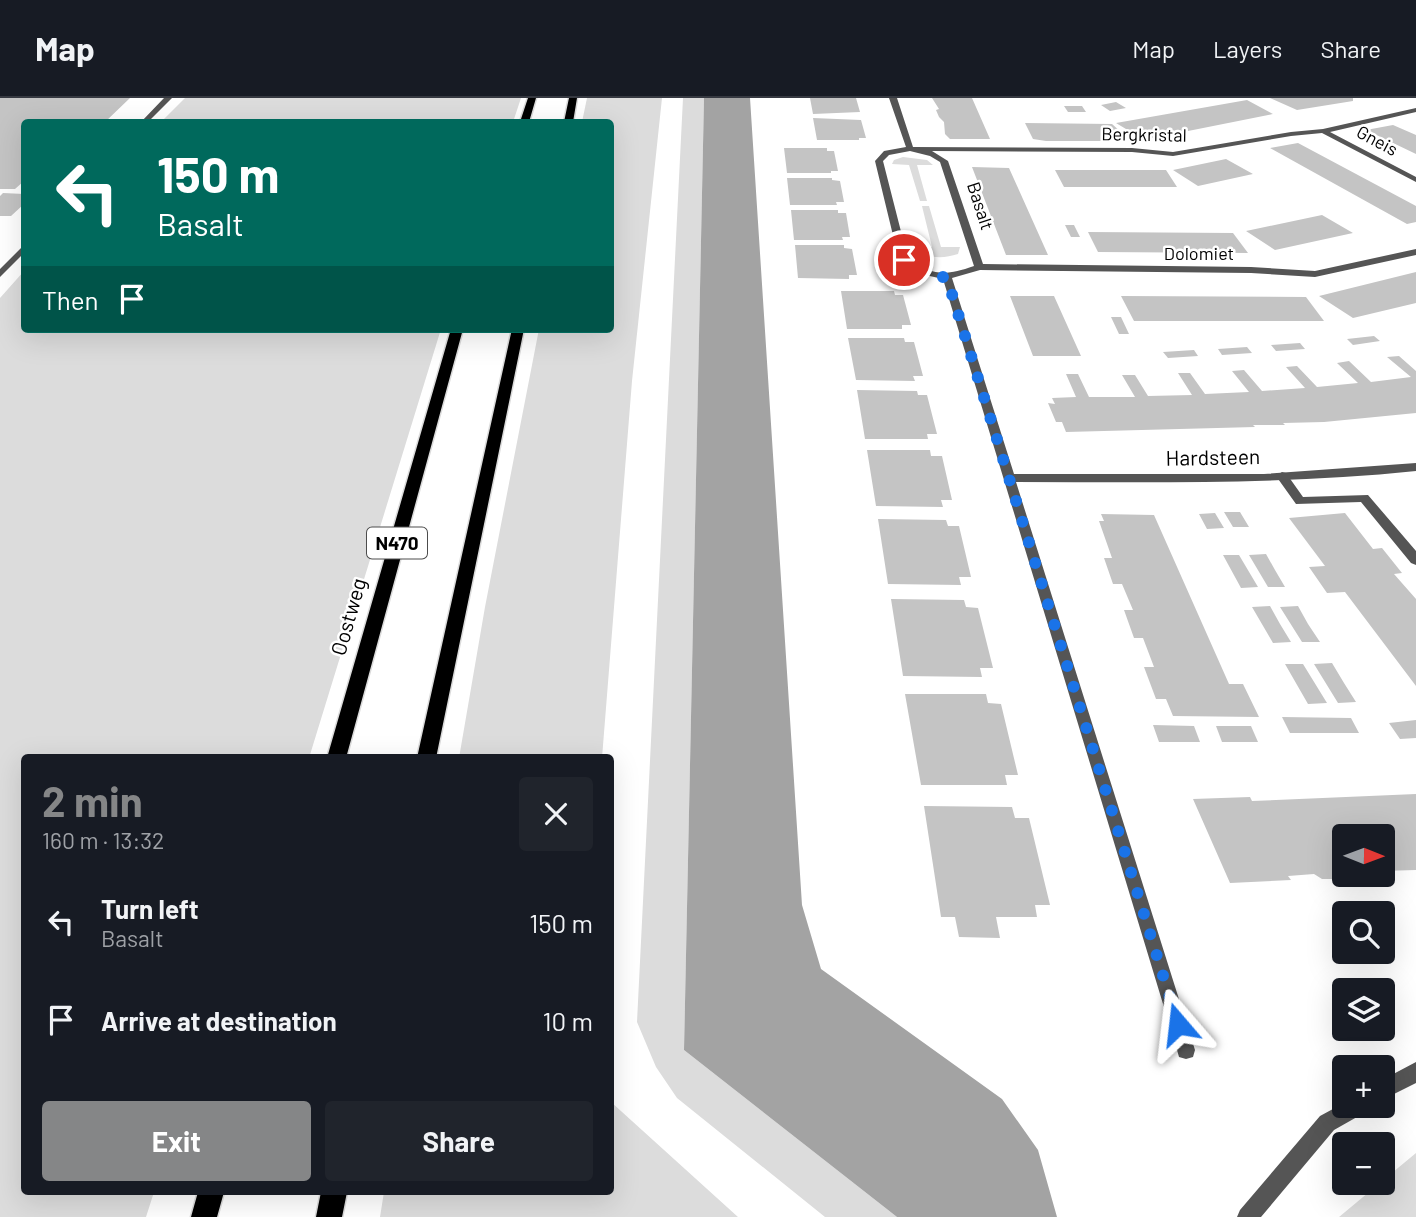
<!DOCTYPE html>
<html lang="en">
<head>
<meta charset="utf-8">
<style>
  body { margin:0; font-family:Barlow,sans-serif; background:#20242c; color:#f1f3f6; height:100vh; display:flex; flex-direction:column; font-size:26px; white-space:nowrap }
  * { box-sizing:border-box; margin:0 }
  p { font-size:23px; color:#9ea1a6 }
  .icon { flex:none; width:38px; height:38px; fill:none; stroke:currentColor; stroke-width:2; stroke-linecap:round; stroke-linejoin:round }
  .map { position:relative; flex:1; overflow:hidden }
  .panel { position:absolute; left:21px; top:656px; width:593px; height:441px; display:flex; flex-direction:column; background:#171b24; border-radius:7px; box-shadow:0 7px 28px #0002 }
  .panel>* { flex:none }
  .hud { position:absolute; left:21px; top:21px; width:593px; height:214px; border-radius:7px; box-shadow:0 7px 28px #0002; background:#00695c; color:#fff; overflow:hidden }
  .needle { width:46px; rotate:91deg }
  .tools { position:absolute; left:1332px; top:726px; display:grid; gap:14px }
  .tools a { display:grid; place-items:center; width:63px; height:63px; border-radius:7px; background:#171b24; box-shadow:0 7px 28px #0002; font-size:35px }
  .pin { position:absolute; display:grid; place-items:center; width:60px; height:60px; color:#fff; margin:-30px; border:4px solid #fff; border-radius:50%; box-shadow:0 2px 7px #0007 }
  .me { position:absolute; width:77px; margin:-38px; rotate:343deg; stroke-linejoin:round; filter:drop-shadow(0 0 5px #0008) }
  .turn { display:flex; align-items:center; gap:24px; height:147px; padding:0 21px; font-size:32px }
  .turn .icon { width:91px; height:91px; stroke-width:2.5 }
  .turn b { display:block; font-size:49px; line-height:60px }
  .then { display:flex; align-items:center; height:66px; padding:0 21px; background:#0003; gap:14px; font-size:26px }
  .round { display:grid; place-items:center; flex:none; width:74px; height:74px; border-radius:7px; background:#20242c }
  .head { display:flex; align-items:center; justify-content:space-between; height:119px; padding:0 21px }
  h1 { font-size:42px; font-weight:700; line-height:52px; color:#858687 }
  .button { display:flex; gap:14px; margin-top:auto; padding:14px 21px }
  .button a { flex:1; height:80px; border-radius:7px; background:#858687; color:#fff; font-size:28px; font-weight:700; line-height:80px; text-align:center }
  .button a+a { background:#20242c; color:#f1f3f6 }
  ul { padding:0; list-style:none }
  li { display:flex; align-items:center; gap:21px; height:98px; padding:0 21px }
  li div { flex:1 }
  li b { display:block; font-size:26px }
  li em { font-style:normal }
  header { display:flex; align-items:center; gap:42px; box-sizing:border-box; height:98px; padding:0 35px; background:#171b24; border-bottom:2px solid #363941 }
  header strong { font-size:33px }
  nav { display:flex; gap:38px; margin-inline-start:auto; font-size:24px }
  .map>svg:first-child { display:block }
  .green { fill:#dcdcdc }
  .water { fill:#a3a3a3 }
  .building { fill:#c4c4c4 }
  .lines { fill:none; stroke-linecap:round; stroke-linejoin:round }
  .primary-casing { stroke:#dbdbdb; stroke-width:3 }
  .pedestrian { fill:#555; fill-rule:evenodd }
  .minor { fill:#555; fill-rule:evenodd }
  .tertiary { fill:#555; fill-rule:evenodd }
  .primary { fill:#000; fill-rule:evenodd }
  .route { stroke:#1a73e8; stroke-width:12; stroke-dasharray:0 21.6 }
  .labels { text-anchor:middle; stroke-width:5; stroke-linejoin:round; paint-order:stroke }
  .far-street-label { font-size:18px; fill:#000; stroke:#fff }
  .shield { fill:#fff; stroke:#4c4c4c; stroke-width:2 }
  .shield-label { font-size:19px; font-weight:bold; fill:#000 }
  .street-label { font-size:21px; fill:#000; stroke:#fff }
</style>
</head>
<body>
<header>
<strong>Map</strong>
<nav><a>Map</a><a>Layers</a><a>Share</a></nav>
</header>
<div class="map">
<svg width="1416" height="1119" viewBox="0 0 1416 1119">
  <rect width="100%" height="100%" fill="#fff"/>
  <path class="green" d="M185,0h336l-8,24h-352z
    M587,0h75l-30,283 -30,377h-143l26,-151 54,-278h72v-207h-29z
    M683,0h21l-20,952 213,167h-72l-148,-119 -21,-31 -19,-45z
    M903,59l24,3 6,5h-16l10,36h-7l-11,-36 -17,-1 2,-4z
    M922,108h7l12,41h19l-2,7c-16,5 -31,5 -44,-7h18z
    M24,173v58h417l-132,429h-285v434h130l-8,25h-146v-919z
    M611,1004l127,115h-358l4,-25h227z
    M1416,1055v64h-77z"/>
  <path class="water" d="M704,0h46l52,807 19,64 181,130 36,51 19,67h-160l-213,-167z"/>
  <path class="building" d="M0,0h130l-25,24h-81v59l-9,8h-15z
    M810,0h46l4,14 -47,2z
    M932,0h40l18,41h-40l-5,-5 -1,-12 -5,-5 -3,-7 3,-1z
    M1270,0h83v3l-56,9z
    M1247,2l26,14 -120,24h-12l-25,-15z
    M1116,4l10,6 -16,3 -9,-6z
    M1064,8h18l4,6h-18z
    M813,20l48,2 5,18h-7v2h-42z
    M1025,25l87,1 10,9h-8l4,6 -12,2h-60l-13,-2z
    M1393,27l23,10v19l-50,-24z
    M1298,45l118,63v16l-9,2 -137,-76z
    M784,50h43v3h7l4,20h-7v2h-44z
    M1226,61l27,15 -55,12 -25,-16z
    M972,69l37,1 39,87h-42z
    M1055,72h111l11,17h-113z
    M787,80h45v2l8,1 4,21h-8l1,3h-47z
    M3,95l21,1v10l-13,12h-11v-20z
    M791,112h47v3h8l4,24h-8l1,3h-49z
    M1322,117l31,18 -78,17 -29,-19z
    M1065,127h9l6,12h-9z
    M1088,134l145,1 15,20 -150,-1z
    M795,147h49v3l8,1 5,26h-8v4l-51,-1z
    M1416,174v31l-63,15 -34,-22z
    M841,193h53l1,4h8l8,30h-9v4h-55z
    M1010,198h44l27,60h-48z
    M1121,198l185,1 18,24h-190z
    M1111,219h10l8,17h-10z
    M1374,238l6,5 -27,4 -6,-6z
    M848,240h56l1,4h9l9,34h-10l2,5 -59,-1z
    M1300,245l5,6 -29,2 -5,-6z
    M1247,249l5,6 -30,2 -4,-6z
    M1194,252l4,6 -30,2 -5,-6z
    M1399,258l17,15v42l-92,9 -41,1 2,2h-32l2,2 -189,5 -4,-10h-6l-8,-19 7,1 -3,-6 24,-1 -10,-23h12l11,23h46l-13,-22h13l13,21 44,-1 -14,-22h12l15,21 44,-2 -17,-21 12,-1 18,21 43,-3 -19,-21 11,-1 20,21 41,-4 -21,-20 12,-2 22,21 40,-5 -24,-20z
    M857,292l60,1 1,4h9l10,39h-10l1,5h-63z
    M867,352h63l1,6h11l10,44h-11l2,7 -67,-1z
    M1224,414h16l9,15h-16z
    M1215,415l9,15 -17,1 -8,-15z
    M1345,415l28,36 9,-1 20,25 -8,1 22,25v87l-71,-94 -18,1 -18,-26 16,-1 -36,-48z
    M1101,416l53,1 75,169h14l16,33 -86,-1 -7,-17h-10l-12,-32h10l-11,-29h-9l-10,-28h9l-11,-26h-9l-9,-26h8l-13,-37h5z
    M878,421l68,1 2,6h11l12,51h-12l2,8 -73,-1z
    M1266,456l9,16 10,17h-17l-19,-32z
    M1223,457h16l19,32 -17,1z
    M891,501l73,1 2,7 12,1 15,60h-13l2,9 -79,-1z
    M1270,508l10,18 11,18 -18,1 -21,-36z
    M1298,508l10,18 12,18h-18l-22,-35z
    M1332,565l12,20 12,19 -18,1 -24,-39z
    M1285,566h18l24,39 -19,1z
    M905,596h81l2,9 13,1 17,71h-13l2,10h-86z
    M1282,619l69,1 8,15h-69z
    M1416,622v18l-16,1 -11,-16z
    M1153,627l41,1 6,16h-41z
    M1216,628h35l7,16h-36z
    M1416,696v76l-34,1v-35h-38v37h-5l-2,6h-15l-8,-5 -26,2 3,4 -61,3 -37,-84 57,-2 2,4z
    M924,708l88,1 3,11h14l21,87h-15l2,12h-41l4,21 -41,-1 -4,-20h-14z"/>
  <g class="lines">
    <defs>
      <path id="primary" d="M528,0h8l-7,24h-9z
        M569,0h8l-4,24h-9z
        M451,231h12l-117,429h-19z
        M512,231h12l-88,429h-19z
        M198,1094h26l-7,25h-26z
        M321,1094h26l-5,25h-26z"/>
    </defs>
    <use href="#primary" class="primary-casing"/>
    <path class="pedestrian" d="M1282,374l4,1 17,24 65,-2 48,56v14l-5,-2 -50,-61 -65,2 -20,-28z"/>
    <path class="minor" d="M889,0h8l16,49 219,1 41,4 118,-20 32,-3 93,-21v4l-86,20 86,45v5l-94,-49 -31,3 -118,20 -41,-4 -200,-1 16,10 35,103 268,3 64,4 101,-22v6l-101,22 -64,-4 -271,-3 -28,8 62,196h250l152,-11v8c-133,14 -266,11 -400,11l179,568 -2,7 -7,2 -7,-2 -2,-7 -234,-771 -22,-5 -22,-14 -24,-99 9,-10 22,-4zM910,53l20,5 10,6 34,104c-29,10 -40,10 -66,-7l-25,-98 6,-6z"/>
    <path class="tertiary" d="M164,0h8l-24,24h-7z
      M24,147v8l-24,24v-8z
      M1416,964v21l-34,17v-20z
      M1344,1005v3h23l-3,7 -30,17 -73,87h-24l3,-7 80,-94z"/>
    <use href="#primary" class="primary"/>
  </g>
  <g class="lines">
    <path class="route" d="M904,162l18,12 25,6 231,746"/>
  </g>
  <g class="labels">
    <g class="far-street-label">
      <text transform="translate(1144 37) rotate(1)" y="6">Bergkristal</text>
      <text transform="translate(1377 43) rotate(28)" y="6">Gneis</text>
      <text transform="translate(980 108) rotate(72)" y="6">Basalt</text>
      <text x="1199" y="162">Dolomiet</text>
    </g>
    <rect class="shield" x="367" y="429.5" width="60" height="31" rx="5"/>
    <g class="shield-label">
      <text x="397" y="452">N470</text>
    </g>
    <g class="street-label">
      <text transform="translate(1213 360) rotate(-1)" y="7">Hardsteen</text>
      <text transform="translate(349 519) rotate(-74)" y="7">Oostweg</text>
    </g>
  </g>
</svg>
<div class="tools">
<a><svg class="needle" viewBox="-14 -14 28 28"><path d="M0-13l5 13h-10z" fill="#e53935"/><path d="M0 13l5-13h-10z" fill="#9ea1a6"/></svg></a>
<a><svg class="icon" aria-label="search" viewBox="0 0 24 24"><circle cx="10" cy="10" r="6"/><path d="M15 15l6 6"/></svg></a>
<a><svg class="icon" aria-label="layers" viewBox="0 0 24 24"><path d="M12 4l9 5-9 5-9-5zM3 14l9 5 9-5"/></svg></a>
<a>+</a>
<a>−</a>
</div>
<div class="pin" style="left:904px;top:162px;background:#d93025"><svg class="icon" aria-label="arrive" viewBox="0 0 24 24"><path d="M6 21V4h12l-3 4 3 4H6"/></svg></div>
<svg class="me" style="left:1178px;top:926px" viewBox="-20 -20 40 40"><path d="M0-17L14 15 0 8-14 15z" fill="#1a73e8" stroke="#fff" stroke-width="4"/></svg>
<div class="hud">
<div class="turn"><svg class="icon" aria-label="left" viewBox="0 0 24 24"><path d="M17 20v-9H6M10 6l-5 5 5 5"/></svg><div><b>150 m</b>Basalt</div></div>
<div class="then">Then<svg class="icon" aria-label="arrive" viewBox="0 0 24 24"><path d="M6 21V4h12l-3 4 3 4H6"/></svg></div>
</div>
<section class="panel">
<div class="head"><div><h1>2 min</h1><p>160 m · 13:32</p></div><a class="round"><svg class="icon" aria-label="close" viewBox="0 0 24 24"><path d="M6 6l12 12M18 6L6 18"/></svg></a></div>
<ul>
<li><svg class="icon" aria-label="left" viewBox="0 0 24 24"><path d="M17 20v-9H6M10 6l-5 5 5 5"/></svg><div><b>Turn left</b><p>Basalt</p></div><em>150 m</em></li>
<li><svg class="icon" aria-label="arrive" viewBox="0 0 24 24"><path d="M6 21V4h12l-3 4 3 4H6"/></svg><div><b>Arrive at destination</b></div><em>10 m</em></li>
</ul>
<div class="button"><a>Exit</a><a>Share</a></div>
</section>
</div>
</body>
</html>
